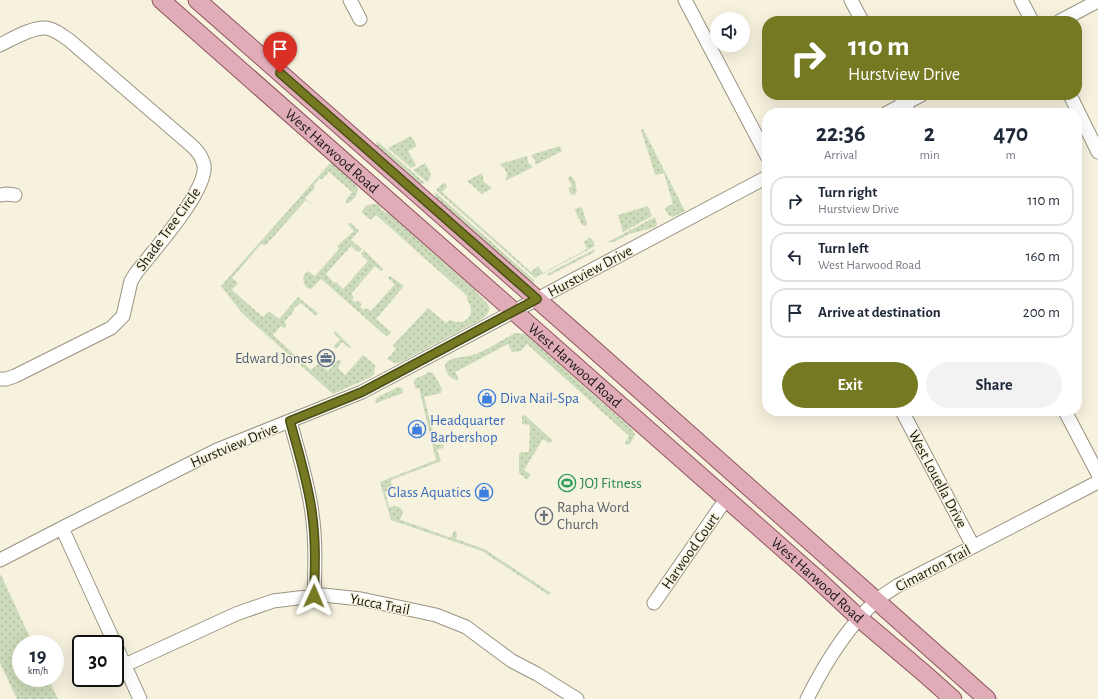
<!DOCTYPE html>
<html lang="en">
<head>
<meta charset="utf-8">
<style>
  body { margin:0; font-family:"Alegreya Sans",sans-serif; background:#f2f2f3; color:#1f2937; height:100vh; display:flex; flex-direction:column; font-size:15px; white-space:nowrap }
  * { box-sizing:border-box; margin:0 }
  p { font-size:13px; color:#747a83 }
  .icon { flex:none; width:22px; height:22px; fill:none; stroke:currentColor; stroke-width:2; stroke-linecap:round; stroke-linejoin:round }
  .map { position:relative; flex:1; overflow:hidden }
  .drawer { position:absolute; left:762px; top:108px; width:320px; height:308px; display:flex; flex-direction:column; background:#fff; border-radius:16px; box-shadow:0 4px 16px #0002 }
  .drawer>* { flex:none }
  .guide { position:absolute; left:762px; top:16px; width:320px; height:84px; border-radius:16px; box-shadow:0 4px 16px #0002; background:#747922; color:#fff; overflow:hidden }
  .buttons { position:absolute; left:710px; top:12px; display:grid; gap:8px }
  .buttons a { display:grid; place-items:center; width:40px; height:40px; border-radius:50%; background:#fff; box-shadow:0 4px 16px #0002; font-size:20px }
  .speed { position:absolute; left:12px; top:635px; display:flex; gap:8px; font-size:20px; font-weight:700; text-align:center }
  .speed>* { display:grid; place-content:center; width:52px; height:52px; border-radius:50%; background:#fff; box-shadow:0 4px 16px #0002; line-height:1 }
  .speed small { font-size:10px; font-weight:400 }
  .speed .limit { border:2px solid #111; border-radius:6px; background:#fff; color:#111 }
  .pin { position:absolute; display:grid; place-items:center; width:34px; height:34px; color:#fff; margin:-41px -17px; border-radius:50% 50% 50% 0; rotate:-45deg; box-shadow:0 0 4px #0007 }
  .pin .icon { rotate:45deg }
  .me { position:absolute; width:44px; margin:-22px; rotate:1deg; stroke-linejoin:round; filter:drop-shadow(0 0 3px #0008) }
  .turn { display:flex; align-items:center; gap:14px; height:84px; padding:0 20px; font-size:18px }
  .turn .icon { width:52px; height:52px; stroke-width:2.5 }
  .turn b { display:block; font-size:28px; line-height:34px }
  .eta { display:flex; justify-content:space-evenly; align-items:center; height:68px; text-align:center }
  .eta b { font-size:24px; font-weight:700; line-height:28px }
  .primary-button { display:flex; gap:8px; margin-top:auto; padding:8px 20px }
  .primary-button a { flex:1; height:46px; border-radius:24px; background:#747922; color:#fff; font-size:16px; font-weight:700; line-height:46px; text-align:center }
  .primary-button a+a { background:#f2f2f3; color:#1f2937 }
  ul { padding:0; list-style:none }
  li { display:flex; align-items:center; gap:12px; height:50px; margin:0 8px 6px; padding:0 12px; border:2px solid #e0e1e3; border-radius:16px }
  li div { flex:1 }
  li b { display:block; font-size:15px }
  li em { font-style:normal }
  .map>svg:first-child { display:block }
  .grass { fill:url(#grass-dots) }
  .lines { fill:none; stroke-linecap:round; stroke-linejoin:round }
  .minor-casing { stroke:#999482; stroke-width:15 }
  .major-casing { stroke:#8d535e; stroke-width:19 }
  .minor { stroke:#fff; stroke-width:13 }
  .major { stroke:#e0acb8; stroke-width:17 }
  .route-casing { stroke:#4b4f16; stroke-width:10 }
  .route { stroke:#747922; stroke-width:7 }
  .labels { text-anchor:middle; stroke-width:3; stroke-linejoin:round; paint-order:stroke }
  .street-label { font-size:15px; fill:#191710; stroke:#f7f2de }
  .service-label { font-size:15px; fill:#4e5e75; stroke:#f7f2de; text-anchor:end }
  .shop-label { font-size:15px; fill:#366cbe; stroke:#f7f2de; text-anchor:start }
  .leisure-label { font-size:15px; fill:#27864d; stroke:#f7f2de; text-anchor:start }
  .worship-label { font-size:15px; fill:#5b616d; stroke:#f7f2de; text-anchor:start }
</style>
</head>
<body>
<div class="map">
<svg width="1098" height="699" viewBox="0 0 1098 699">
  <defs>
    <pattern id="grass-dots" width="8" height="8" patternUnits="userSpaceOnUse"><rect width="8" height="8" fill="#ccdbb9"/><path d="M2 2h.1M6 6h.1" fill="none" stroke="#afbb9e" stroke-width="1.8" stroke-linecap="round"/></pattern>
  </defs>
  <rect width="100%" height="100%" fill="#f7f2de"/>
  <path class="grass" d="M643,129l42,82 -12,6 -5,-2 -3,-6 1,-2 7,-3 -9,-31 -8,2 -1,-1 -14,-44z
    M411,136l6,10 -9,5 8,14 -5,3 -23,-20z
    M377,141l48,42 -6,1 -41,-37 -2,-3z
    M560,146l2,5 -27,14v-5l-4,-5z
    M527,156l1,6 5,5 -28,14c5,-7 0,-12 -5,-17z
    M331,162l25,22 2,5 -2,7 -7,7h-3v-3l6,-8 -23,-20 -7,7h-3l-5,6v4l-9,9 14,14 -13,-12 -40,45 -5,-1 -29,34 6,5 -6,7 31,27 6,-6 10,8 19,-22 20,16 -2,3 -15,-13 -8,6 1,2 -9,10 1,5 -2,2 -3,-2 -8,9 38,35 7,-6 10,7 11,-12 2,3 -3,6 7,7 18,-20 12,10 -1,9 -3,3 -38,17 -91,-81 -21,-27z
    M425,163c4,7 9,12 2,19l-14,-12z
    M482,173l2,9 8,6 -10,6 -15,-13z
    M571,176c4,3 7,13 5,18l-3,1 -2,-1 -3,-6 4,-2 -4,-7 1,-2z
    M443,183l3,1 1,3 -5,5 89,80 7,-6 5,7 44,-24 -3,-7 5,-4 3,1 3,7 -60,32 -99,-88z
    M435,192l99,88v3l-7,-4 -91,-80 -1,-3z
    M372,204h6l5,7 6,3 86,76c6,10 24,16 7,29l-83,44h-4l-8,-4 9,-10 -3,-4 35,-37 18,15 4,-3c15,7 28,-6 17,-20v-4l-91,-81 -5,5 -9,-7v-2l4,-5z
    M648,206l4,10 -29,16 -5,-17z
    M580,207l2,1 5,15 -1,3 -4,-1 -7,-14v-2z
    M655,217l2,7 -2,3 -3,1 -23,6 -15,8h-6z
    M348,223h3l8,8 -8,9 11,9 -3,3 -1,-1 -1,1 -6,-6 -25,28 8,9 2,-1 7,7 25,-28 -6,-5v-1l-1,-2 3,-3 19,19 -2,2 -6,-5 -24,28 3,3 -2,3 4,2 2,-1 4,3 -2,3 4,3 2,-2 5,3 24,-27 -7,-6 2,-2 14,10 -28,33 15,13 -4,5 -66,-58 -10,10 -5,-2 -3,-7 1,-5 4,-4 7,5 24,-27 -2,-3 17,-15 -5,-5z
    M595,249l-2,4 -45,23 -1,-2z
    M334,331h1l17,17 -4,-1 -6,-5 -6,7 -2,-3 6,-7 -5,-4z
    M515,333l10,1 108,96 2,5 -5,9 -3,1 -2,-2 4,-7 -102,-92 -6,7 -9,1 -4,-8 -53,28 3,5v3c-8,0 -13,-8 -13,-16 6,-8 18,-6 27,-9 13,-3 30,-15 43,-22z
    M427,372l6,1 9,16 -1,4 -17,4 12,48 6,-1 2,2 -1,2 -6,2 4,11 -50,19 1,9 -7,3 4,15 7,-1 5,2 2,4 -3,8 4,1 47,17 3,-7h2l1,2 -1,6 28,10 67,44 -2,2 -67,-44 -91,-31 -11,-38 56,-22 -17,-72 -3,1 -2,-6 1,-4 11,-5z
    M398,387l4,1 1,5 -27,10 -1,-2 3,-4z
    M525,415l28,26 -4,2 -6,-4 -19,31 6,4 -1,4 -3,1 -7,-6v-19l2,-2h8l1,-27 -8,-1v-8z
    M0,575h1l32,69h-12v34h27l10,21h-41l-17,-36z"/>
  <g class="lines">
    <defs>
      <path id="minor" d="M350,0l10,19
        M685,0l82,156
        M851,0l11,21
        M1021,0l11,21
        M1060,21l38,-20
        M0,45c12,-6 37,-21 50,-16 7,2 13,7 19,11l122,105c6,5 11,12 13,20 4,26 -52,87 -68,108l-5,8 -8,35 -12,12 -96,48 -9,3h-6
        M900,95l9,18
        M1070,95l28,57
        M887,113l34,-18
        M0,195l7,-1 8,1
        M902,411l71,135
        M1065,411l33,63
        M290,421c8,30 18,61 22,92 4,28 3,55 2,83
        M62,528l53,116
        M0,560l62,-32 155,-78 145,-58 405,-215
        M654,603l72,-104
        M115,644l25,55
        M125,665l111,-51 37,-13 50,-6 38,4 75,16 30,12 46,34 25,13 40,25
        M807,699c17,-34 41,-73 70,-99 6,-5 14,-10 20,-14l201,-104"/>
      <g id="major">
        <path id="s1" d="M161,0l653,576 46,43 65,55 28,25"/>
        <path d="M197,0l383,337 407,362"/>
      </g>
    </defs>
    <use href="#minor" class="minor-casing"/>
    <use href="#major" class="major-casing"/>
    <use href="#minor" class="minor"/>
    <use href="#major" class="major"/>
  </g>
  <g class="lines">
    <defs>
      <path id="route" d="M280,73l257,226 -175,93 -72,29c8,30 18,61 22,92 4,28 3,55 2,83"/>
    </defs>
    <use href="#route" class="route-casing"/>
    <use href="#route" class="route"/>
  </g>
  <defs>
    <symbol id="office-ring" viewBox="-11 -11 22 22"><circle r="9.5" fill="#f7f2de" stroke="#5c6f8a" stroke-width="1.5"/><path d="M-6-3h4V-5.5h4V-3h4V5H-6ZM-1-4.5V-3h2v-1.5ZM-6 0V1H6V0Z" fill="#5c6f8a"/></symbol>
    <symbol id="shop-ring" viewBox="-11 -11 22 22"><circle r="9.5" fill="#f7f2de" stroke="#3f7fe0" stroke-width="1.5"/><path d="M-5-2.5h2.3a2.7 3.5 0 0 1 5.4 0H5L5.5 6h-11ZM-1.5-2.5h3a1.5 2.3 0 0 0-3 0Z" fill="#3f7fe0"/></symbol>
    <symbol id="stadium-ring" viewBox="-11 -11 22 22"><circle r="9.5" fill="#f7f2de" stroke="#2e9e5b" stroke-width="1.5"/><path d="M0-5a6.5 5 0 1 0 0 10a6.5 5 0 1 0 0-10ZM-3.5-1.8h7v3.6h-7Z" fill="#2e9e5b"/></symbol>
    <symbol id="church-ring" viewBox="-11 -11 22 22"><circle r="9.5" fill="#f7f2de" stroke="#6b7280" stroke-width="1.5"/><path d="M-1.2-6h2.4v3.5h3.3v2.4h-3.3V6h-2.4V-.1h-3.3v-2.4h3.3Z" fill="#6b7280"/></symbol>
  </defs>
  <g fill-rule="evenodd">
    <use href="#office-ring" x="316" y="348" width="20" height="20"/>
    <use href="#shop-ring" x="477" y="388" width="20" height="20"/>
    <use href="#shop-ring" x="407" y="419" width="20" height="20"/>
    <use href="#stadium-ring" x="557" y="473" width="20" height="20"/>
    <use href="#shop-ring" x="474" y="482" width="20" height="20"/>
    <use href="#church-ring" x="534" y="506" width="20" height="20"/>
  </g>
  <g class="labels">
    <g class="street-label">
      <text dy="5" stroke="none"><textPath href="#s1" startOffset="228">West Harwood Road</textPath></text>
      <text transform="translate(168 229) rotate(-54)" y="5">Shade Tree Circle</text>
      <text transform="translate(590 271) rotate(-28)" y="5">Hurstview Drive</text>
      <text dy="5" stroke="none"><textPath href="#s1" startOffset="552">West Harwood Road</textPath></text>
      <text transform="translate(234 445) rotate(-23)" y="5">Hurstview Drive</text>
      <text transform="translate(938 479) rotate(62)" y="5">West Louella Drive</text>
      <text transform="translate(690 551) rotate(-55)" y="5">Harwood Court</text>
      <text transform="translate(933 568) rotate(-28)" y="5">Cimarron Trail</text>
      <text dy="5" stroke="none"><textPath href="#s1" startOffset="876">West Harwood Road</textPath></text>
      <text transform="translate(380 604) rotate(11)" y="5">Yucca Trail</text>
    </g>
    <g class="service-label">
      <text x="313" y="363">Edward Jones</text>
    </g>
    <g class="shop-label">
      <text x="500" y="403">Diva Nail-Spa</text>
      <text x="430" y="425">Headquarter<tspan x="430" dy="17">Barbershop</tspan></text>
      <text x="471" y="497" text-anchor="end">Glass Aquatics</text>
    </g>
    <g class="leisure-label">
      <text x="580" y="488">JOJ Fitness</text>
    </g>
    <g class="worship-label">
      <text x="557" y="512">Rapha Word<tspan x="557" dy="17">Church</tspan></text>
    </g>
  </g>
</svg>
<div class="buttons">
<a><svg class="icon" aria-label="sound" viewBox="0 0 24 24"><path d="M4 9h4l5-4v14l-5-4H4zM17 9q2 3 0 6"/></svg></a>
</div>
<div class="speed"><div>19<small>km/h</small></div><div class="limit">30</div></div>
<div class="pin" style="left:280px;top:73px;background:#d93025"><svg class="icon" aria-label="arrive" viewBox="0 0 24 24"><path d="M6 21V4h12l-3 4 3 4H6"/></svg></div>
<svg class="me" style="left:314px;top:596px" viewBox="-20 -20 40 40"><path d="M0-17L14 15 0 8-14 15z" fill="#747922" stroke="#fff" stroke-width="4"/></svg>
<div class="guide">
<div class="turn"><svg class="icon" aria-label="right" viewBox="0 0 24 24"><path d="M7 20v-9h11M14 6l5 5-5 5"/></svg><div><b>110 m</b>Hurstview Drive</div></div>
</div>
<section class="drawer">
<div class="eta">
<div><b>22:36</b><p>Arrival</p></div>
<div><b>2</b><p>min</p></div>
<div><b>470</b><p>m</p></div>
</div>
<ul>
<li><svg class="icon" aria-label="right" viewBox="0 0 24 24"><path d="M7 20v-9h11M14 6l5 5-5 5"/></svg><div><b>Turn right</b><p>Hurstview Drive</p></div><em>110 m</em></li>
<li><svg class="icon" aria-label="left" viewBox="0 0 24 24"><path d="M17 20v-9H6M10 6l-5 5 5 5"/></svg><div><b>Turn left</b><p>West Harwood Road</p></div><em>160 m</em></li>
<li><svg class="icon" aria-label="arrive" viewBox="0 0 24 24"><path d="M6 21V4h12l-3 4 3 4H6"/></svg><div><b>Arrive at destination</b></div><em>200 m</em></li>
</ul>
<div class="primary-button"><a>Exit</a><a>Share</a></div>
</section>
</div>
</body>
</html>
